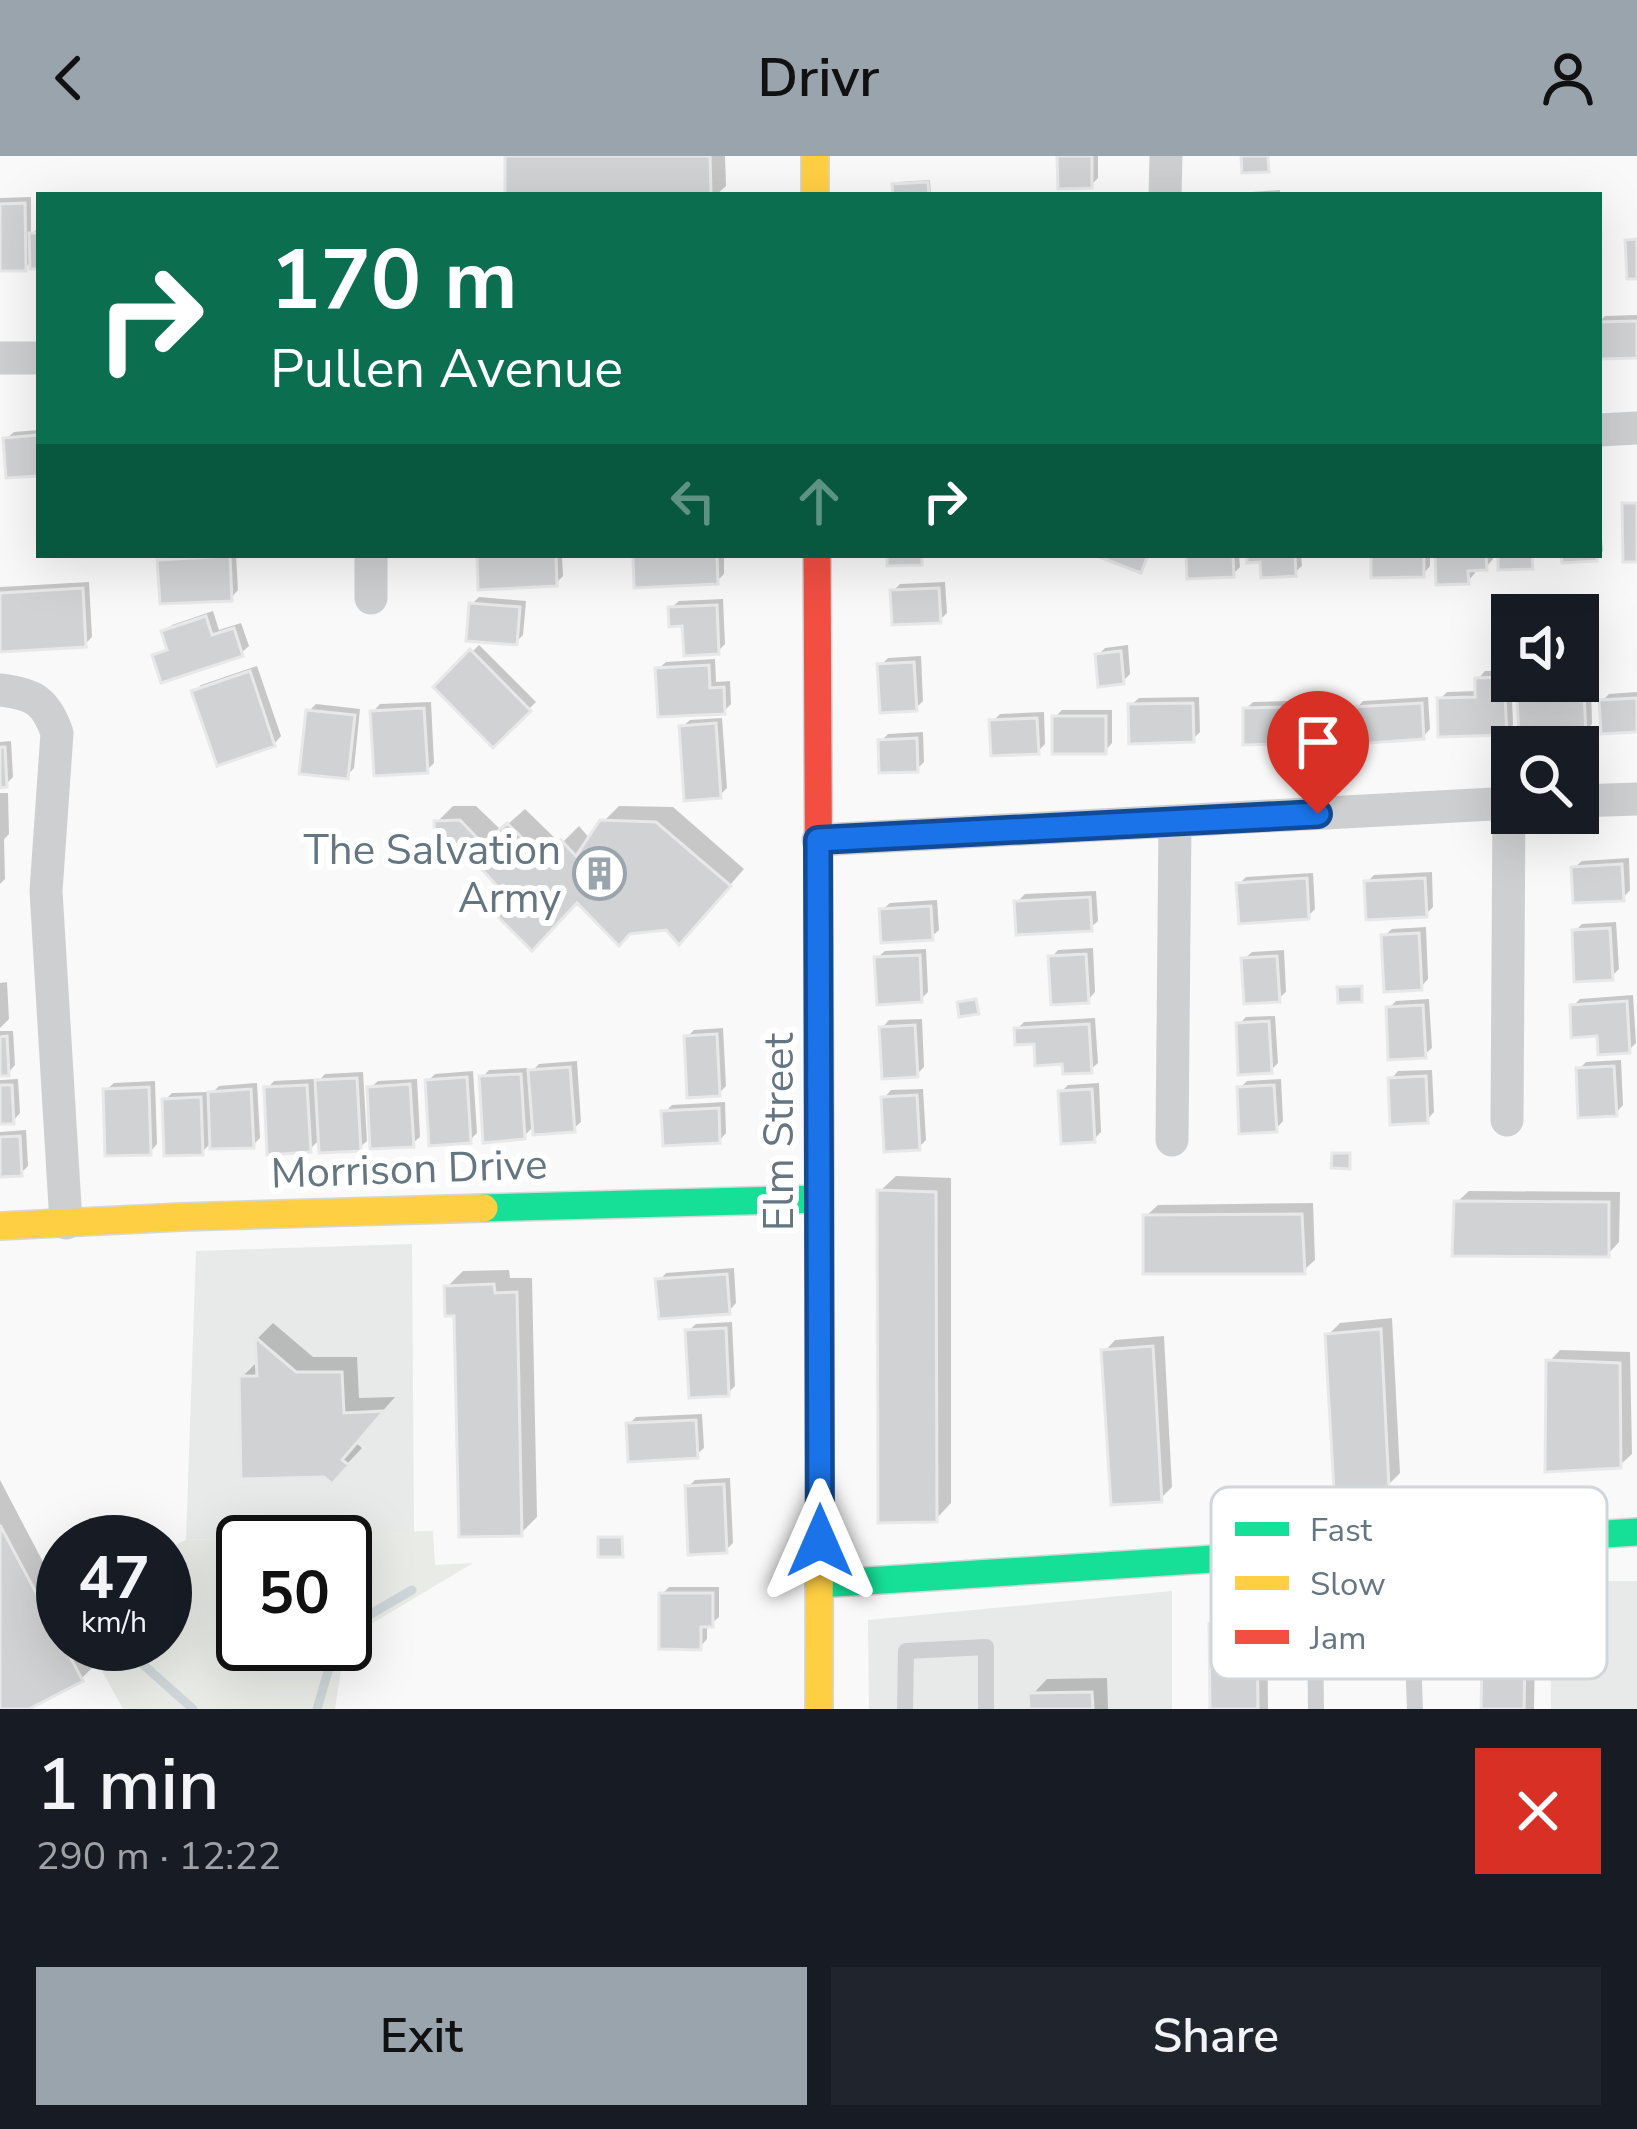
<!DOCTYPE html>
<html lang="en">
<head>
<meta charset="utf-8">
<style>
  body { margin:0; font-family:"Nunito Sans",sans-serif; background:#20242c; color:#f1f3f6; height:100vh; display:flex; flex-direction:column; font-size:45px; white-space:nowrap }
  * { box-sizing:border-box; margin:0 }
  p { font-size:39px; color:#9ea1a6 }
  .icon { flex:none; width:66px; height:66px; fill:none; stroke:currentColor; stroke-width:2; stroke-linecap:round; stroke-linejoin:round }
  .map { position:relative; height:1553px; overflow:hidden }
  .side { display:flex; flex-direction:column; background:#171b24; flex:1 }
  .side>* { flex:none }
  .top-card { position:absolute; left:36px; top:36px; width:1566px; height:366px; border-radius:0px; box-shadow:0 12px 48px #0002; background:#0b6e4f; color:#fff; overflow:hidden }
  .controls { position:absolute; left:1491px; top:438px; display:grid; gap:24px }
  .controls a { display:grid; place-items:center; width:108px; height:108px; border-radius:0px; background:#171b24; box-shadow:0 12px 48px #0002; font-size:60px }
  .speed { position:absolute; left:36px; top:1359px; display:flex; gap:24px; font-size:60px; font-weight:700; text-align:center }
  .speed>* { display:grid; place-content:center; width:156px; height:156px; border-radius:50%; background:#171b24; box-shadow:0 12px 48px #0002; line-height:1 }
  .speed small { font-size:30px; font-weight:400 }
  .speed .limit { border:6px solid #111; border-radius:18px; background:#fff; color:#111 }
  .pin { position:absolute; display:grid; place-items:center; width:102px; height:102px; color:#fff; margin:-123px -51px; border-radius:50% 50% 50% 0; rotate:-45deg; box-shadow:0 0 12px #0007 }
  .pin .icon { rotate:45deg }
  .me { position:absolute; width:132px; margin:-66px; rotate:0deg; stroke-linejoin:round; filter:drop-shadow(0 0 9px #0008) }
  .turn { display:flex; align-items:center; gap:42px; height:252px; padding:0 36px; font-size:54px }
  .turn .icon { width:156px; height:156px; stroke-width:2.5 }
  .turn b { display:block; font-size:84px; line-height:102px }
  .lanes { display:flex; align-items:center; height:114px; padding:0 36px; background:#0003; justify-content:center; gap:60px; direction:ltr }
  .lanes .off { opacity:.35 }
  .round { display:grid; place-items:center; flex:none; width:126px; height:126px; border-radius:0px; background:#20242c }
  .summary { display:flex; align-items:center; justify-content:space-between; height:204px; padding:0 36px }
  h1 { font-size:72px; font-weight:600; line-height:90px }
  .cta { display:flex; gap:24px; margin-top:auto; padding:24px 36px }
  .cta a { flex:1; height:138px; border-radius:0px; background:#99a4ac; color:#111; font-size:48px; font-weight:600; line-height:138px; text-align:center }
  .cta a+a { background:#20242c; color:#f1f3f6 }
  header { display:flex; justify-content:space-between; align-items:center; height:156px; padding:0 36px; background:#99a4ac; color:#111; font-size:54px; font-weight:600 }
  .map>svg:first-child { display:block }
  .built { fill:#e8e9e9 }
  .green { fill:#e8ebe6 }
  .shadow { fill:#0003 }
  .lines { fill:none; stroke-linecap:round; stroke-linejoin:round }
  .stream { stroke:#ced6d9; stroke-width:9 }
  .building { fill:#d0d2d3; stroke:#e8e8e8; stroke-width:3 }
  .fast-casing { stroke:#d5d6d7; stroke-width:30 }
  .slow-casing { stroke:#d5d6d7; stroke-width:30 }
  .jam-casing { stroke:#d5d6d7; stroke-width:30 }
  .lane { stroke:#cecfd0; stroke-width:16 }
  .street { stroke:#cecfd0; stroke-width:33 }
  .fast { stroke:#16e098; stroke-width:27 }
  .slow { stroke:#ffcf43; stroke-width:27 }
  .jam { stroke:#f24e42; stroke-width:27 }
  .route-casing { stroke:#114b97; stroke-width:30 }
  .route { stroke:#1a73e8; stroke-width:21 }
  .labels { text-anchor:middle; stroke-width:12; stroke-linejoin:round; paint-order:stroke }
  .poi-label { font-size:42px; fill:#657683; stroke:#fff; text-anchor:end }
  .street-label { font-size:42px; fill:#657683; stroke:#fff }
  .key { fill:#fff; stroke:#d1d6da; stroke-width:3 }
  .key-label { font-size:33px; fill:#657683 }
</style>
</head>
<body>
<header><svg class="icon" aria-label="back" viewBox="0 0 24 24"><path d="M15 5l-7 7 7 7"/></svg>Drivr<svg class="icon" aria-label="person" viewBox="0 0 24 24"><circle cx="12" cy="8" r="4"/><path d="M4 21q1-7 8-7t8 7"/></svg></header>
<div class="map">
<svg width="1637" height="1553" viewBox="0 0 1637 1553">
  <rect width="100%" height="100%" fill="#f9f9f9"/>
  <path class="built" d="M412,1088l2,288 -228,8 10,-289z
    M1550,1425h87v128h-86z
    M1172,1435v118h-303l-1,-89z"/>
  <path class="green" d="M433,1375l2,34 38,-2 -127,76 -1,4v-101h-102v102h102l-10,65h-212l-36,-65h78v-94l21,-10z"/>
  <path class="shadow" d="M508,0h217l1,30 -10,9h-208z
    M1060,0h38v22l-7,7z
    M930,24l1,15h-35l-1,-10 3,-3z
    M1280,34v5h-45l2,-2z
    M31,41v38l8,-8v39l-6,-6 -8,8h-25v-70z
    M1637,159v40l-38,1v-34l6,-6z
    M39,274v43l-33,-34 8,-7z
    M1599,347l4,48 -4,4z
    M167,399h69l2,35 -7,8 -71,-37z
    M480,399h82l1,21 -7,7z
    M636,399h88v19l-7,7z
    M1189,399h50l1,12 -7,7z
    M1250,399h51l1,11 -8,7z
    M1374,399h56v11l-7,8z
    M1438,399h55v4l-7,8h-11v6l-7,8z
    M89,426l3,55 -7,7 -85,5v-62z
    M945,426l2,31 -8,8 -46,-30 7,-7z
    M479,441l47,4 -3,34 -7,7 -44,-38z
    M723,443l2,45 -7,7 -47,-43 8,-7z
    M213,455l6,19 22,-7 8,23 -8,7 -86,3 14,-9 -4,-15 7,-7z
    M479,489l57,57 -43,42 -56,-57z
    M1128,489l2,29 -7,7 -25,-26 7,-7z
    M921,500l2,45 -7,7 -35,-43 7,-7z
    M715,503l1,23 14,-1 1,23 -7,7 -66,-42 8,-7z
    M257,510l24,70 -7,8 -80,-52 7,-7z
    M1485,515h26l2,54 -8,7 -65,-33 7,-7 31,-1v-12z
    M1591,531l1,37 -7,7 -65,-33 7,-7z
    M1637,536v37l-35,-28 7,-7z
    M1199,541l1,35 -7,7 -62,-34 8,-7z
    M1428,541l2,32 -7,8 -67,-28 7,-8z
    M1337,544v32l-7,8 -84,-31 7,-7z
    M431,546l3,61 -7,7 -54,-58 7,-8z
    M316,548l44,5 -6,59 -7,8 -38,-65z
    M1062,554h50v33l-7,8 -50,-34z
    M1044,556l1,32 -7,7 -45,-30 7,-7z
    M722,562l5,70 -7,7 -38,-68 8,-7z
    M923,576l1,30 -7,7 -36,-28 7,-7z
    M11,585l2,36 -7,7 -6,1v-43z
    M0,637h8l1,41 -5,5 1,40 -5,5z
    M453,650h23l25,24 24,-21 36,35 18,-18 12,14 12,-18 16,-16 54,1 71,62 -49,56 -28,2 -90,-28 -68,-4 -72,-73z
    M1629,702l1,32 -7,8 -49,-30 8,-7z
    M1432,716l1,35 -7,7 -59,-32 7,-7z
    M1313,717l2,36 -7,7 -69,-32 7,-7z
    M1096,735l2,30 -8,7 -73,-26 8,-8z
    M937,744l2,30 -8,7 -49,-27 8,-7z
    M1616,766l3,47 -8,8 -36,-46 7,-7z
    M1426,771l2,52 -7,8 -37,-51 8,-7z
    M1093,792l2,44 -7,8 -37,-42 7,-8z
    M926,793l2,43 -7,7 -44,-41 8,-7z
    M1284,794l2,42 -8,7 -34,-40 8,-7z
    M7,826l2,37 -9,9v-45z
    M1633,839l3,48 -7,7 -29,-17 -27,-27 7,-7z
    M1429,843l3,49 -8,7 -35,-47 7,-7z
    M1275,860l3,47 -7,7 -32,-46 7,-7z
    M1095,862l3,45 -8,7 -25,-9 -48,-32 7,-7z
    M922,863l2,48 -7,7 -35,-46 7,-8z
    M723,872l3,58 -7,7 -32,-56 7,-7z
    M0,875h13l2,34 -7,8h-8z
    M1621,904l2,45 -7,8 -37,-44 7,-7z
    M577,905l4,61 -8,7 -38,-4 -11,11 -42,-58 7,-8 38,-2 1,7 11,-11z
    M1432,914l2,42 -7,8 -36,-41 7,-8z
    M473,915l4,62 -7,7 -42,-59 7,-7z
    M363,916l4,69 -8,7 -38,-10 -11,11 -43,-60 7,-8 40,-2v7l11,-12z
    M18,923l2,34 -7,8h-13v-41z
    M417,923l3,58 -8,7 -42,-56 8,-7z
    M1281,923l2,42 -7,8 -36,-41 7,-7z
    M155,925l2,63 -7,8 -44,-62 8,-7z
    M257,927l3,55 -7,7 -40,-4 -11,11 -37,-52 7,-7 35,-1 1,5 11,-11z
    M1099,927l2,49 -7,7 -33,-47 7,-7z
    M923,933l3,51 -7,7 -35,-49 7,-8z
    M725,946l1,31 -7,8 -54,-29 7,-7z
    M26,974l2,36 -7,7 -21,1v-42z
    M896,1020l55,2v325l-15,16 -56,-328z
    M1469,1035l151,1 -1,50 -11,12 -151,-52z
    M1313,1047l2,57 -12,11 -157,-55 12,-11z
    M734,1112l2,35 -7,8 -70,-30 7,-8z
    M509,1114l1,8h22l5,239 -16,16 -64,-220 -10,-26 16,-16z
    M1392,1162l8,155 -12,12 -60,-150 12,-12z
    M732,1166l3,64 -7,7 -40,-62 8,-7z
    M273,1167l40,34h44l2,41 36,-1 -40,45 7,6 -30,32 -90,-103 17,-17 -1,-22z
    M1164,1180l8,151 -12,12 -56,-147 11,-12z
    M1560,1194l70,2 2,102 -12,11 -71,-103z
    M702,1258l2,34 -8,7 -67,-31 7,-7z
    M730,1322l3,65 -7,7 -38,-63 7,-7z
    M0,1324l63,120v44h23l11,19 -16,16 -59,30h-22z
    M669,1431h50v30l-8,7h-4v15l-7,8 -38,-53z
    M1497,1442l39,1 -2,110h-50l1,-100z
    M1267,1457l1,96h-55l-1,-84 11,-11z
    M1107,1522l1,31h-76v-14l15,-16z"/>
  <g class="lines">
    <path class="stream" d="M345,1473l67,-39
      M120,1488l73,65
      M317,1553l19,-65"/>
  </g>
  <path class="building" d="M505,0h205l1,39h-206z
    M1057,0h35v32l-34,1z
    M1241,0h27l1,16 -27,1z
    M928,26l1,13h-36l-1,-11z
    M25,47l1,68h-26v-67z
    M29,77h10v36h-9z
    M1637,83v40h-10l-2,-39z
    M1637,165v37l-38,1v-37z
    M39,279v41l-33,2 -3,-40z
    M1622,347h15v59h-14z
    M477,399h79l1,31 -79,4z
    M633,399h84l1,29 -84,4z
    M887,399h35v10l-35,1z
    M1094,399h54l-7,18z
    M1186,399h47l1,22 -47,2z
    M1247,399h48l1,21 -35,2 -1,-16 -13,1z
    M1371,399h53v22l-53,1z
    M1435,399h51l1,15 -19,1 1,13 -33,1z
    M1498,399h34l1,14 -35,1z
    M1561,399h36v6l-35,2z
    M230,400l2,45 -72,3 -3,-44z
    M83,432l3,59 -86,5v-59z
    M939,432l2,35 -49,2 -2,-35z
    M469,447l51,4 -3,38 -51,-4z
    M717,449l2,49 -35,2 -2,-30 -13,1 -1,-20z
    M206,460l6,19 22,-7 9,28 -82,27 -9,-28 15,-5 -6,-19z
    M470,493l61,62 -38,37 -60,-61z
    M1121,495l3,33 -26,3 -3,-33z
    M914,506l3,49 -37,2 -3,-49z
    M709,509l1,23 14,-1 1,27 -67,3 -3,-49z
    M250,515l25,75 -58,20 -26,-75z
    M1504,521l3,58 -69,2 -1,-39 38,-1v-19z
    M1584,537l2,41 -67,4 -2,-41z
    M1637,542v34l-36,2 -2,-34z
    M1193,547l1,39 -65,2 -1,-40z
    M1422,547l2,36 -69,5 -2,-37z
    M1331,550v37l-88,2v-37z
    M424,552l4,65 -54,3 -4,-65z
    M306,554l49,5 -7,64 -49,-5z
    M1052,560h54v38h-54z
    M1037,562l2,36 -48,2 -2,-36z
    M716,567l5,75 -37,3 -5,-75z
    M917,582l1,34 -39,1 -1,-33z
    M0,591h5l2,40 -7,1z
    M460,664l23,24 24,-21 37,36 17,-19 15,16 24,-36 56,2 75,64 -52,59 -13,-15 -36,4 -11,12 -42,-43 -45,48 -41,-41 15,-14 -38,-42 -33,2 -1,-35z
    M1622,708l2,37 -51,2 -2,-36z
    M1307,722l2,41 -70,5 -3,-41z
    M1425,722l2,39 -61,3 -2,-39z
    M1090,741l2,34 -76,4 -2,-34z
    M931,750l2,34 -52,3 -2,-34z
    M1610,772l3,52 -39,2 -2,-52z
    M1419,777l3,57 -38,2 -3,-57z
    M1086,798l3,49 -38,2 -3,-49z
    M920,799l2,47 -45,3 -3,-48z
    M1277,800l3,46 -36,2 -3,-46z
    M1362,830v16l-24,1 -1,-16z
    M976,843l3,15 -20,3 -2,-15z
    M1627,845l3,52 -32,2 -1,-19 -26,2 -1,-33z
    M1423,849l3,53 -38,2 -2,-53z
    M1269,865l3,52 -34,2 -2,-52z
    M1089,868l3,49 -29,1 -1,-10 -27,2 -1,-22 -19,1 -1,-17z
    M915,869l3,52 -36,2 -3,-52z
    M717,878l3,62 -33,2 -3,-62z
    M7,880l2,40h-9v-39z
    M1614,910l3,50 -39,2 -2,-50z
    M570,911l5,65 -42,3 -5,-65z
    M521,918l4,65 -42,4 -4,-67z
    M1426,920l2,47 -38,2 -2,-47z
    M467,921l4,66 -42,3 -4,-66z
    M357,922l4,73 -42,2 -4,-73z
    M410,928l4,63 -44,2 -3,-62z
    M0,929h12l2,39h-14z
    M307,929l4,67 -44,3 -3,-68z
    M1274,929l3,47 -38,2 -2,-47z
    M149,931l2,68 -46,1 -2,-67z
    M251,933l3,59 -44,1 -2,-57z
    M1092,933l3,53 -34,2 -3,-53z
    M917,939l3,55 -36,2 -3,-55z
    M201,941l2,58 -39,1 -2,-57z
    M719,952l1,35 -57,3 -2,-35z
    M20,980l2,40 -22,1v-40z
    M1332,997h18v16l-19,-1z
    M877,1034l59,2 1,330 -59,1z
    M1454,1045l155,1v55l-157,-1z
    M1302,1058l3,60h-162v-59z
    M727,1118l3,40 -71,5 -4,-40z
    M494,1128l1,9 22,-1 5,244 -63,1 -5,-221h-9l-1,-30z
    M726,1172l3,68 -40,2 -4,-68z
    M1381,1173l8,158 -55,3 -9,-156z
    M255,1181l41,35h46l2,41 40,-2 -42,49 7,5 -17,19 -8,-7 -83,2 -2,-103h18z
    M1153,1190l9,156 -51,3 -10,-155z
    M1546,1204l74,3 1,105 -76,4z
    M696,1264l2,38 -70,4 -2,-39z
    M724,1328l3,69 -39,2 -3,-69z
    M0,1369l83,156 -54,28h-29z
    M598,1381h24l1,20h-25z
    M659,1437h54v34h-12v23l-42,-1z
    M1483,1452l43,1 -2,100h-43z
    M1209,1468h48l1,85h-48z
    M1092,1536l1,17h-64l-1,-16z"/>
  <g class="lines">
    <defs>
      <path id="fast" d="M484,1052l336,-9
        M819,1428l818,-52"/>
      <path id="slow" d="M815,0v39
        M0,1070l181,-9 303,-9
        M819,1553l1,-527"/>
      <path id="jam" d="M817,399l3,627"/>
    </defs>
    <use href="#fast" class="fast-casing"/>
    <use href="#slow" class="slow-casing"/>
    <use href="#jam" class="jam-casing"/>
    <path class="lane" d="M1409,1392l6,161
      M1314,1399l2,154
      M905,1553l1,-58 80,-4v62"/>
    <path class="street" d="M1165,39l1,-39
      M0,202h39
      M1599,274l38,-2
      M371,399v43
      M0,534c34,4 46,11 57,43l-11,158 20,332
      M1578,645l59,-2
      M818,684l694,-37
      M1507,964l2,-317
      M1172,984l3,-318"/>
    <use href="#fast" class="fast"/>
    <use href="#slow" class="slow"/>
    <use href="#jam" class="jam"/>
  </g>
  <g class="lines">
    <defs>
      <path id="route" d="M820,1385l-2,-701 500,-26"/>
    </defs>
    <use href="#route" class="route-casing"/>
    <use href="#route" class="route"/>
  </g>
  <defs>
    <symbol id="building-ring" viewBox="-11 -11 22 22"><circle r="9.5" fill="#fff" stroke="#99a4ac" stroke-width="1.5"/><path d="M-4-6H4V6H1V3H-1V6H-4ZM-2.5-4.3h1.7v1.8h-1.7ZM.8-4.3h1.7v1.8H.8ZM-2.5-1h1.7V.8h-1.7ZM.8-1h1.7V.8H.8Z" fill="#99a4ac"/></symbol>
  </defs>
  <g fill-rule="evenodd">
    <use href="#building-ring" x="570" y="688" width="59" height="59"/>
  </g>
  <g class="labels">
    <g class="poi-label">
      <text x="561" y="708">The Salvation<tspan x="561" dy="48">Army</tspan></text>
    </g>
    <g class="street-label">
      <text transform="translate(778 976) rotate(-90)" y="15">Elm Street</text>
      <text transform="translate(409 1012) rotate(-2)" y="15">Morrison Drive</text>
    </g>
  </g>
  <rect x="1211" y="1331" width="396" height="192" rx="18" class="key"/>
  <rect x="1235" y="1366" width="54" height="14" fill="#16e098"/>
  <rect x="1235" y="1420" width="54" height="14" fill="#ffcf43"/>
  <rect x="1235" y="1474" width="54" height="14" fill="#f24e42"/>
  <g class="key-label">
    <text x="1310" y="1385">Fast</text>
    <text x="1310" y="1439">Slow</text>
    <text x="1310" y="1493">Jam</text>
  </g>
</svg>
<div class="controls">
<a><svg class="icon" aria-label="sound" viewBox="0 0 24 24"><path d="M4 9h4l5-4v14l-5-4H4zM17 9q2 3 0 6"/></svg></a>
<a><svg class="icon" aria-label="search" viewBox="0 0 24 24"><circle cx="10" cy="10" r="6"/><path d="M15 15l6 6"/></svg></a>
</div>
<div class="speed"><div>47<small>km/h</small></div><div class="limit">50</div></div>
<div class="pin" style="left:1318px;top:658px;background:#d93025"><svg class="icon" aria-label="arrive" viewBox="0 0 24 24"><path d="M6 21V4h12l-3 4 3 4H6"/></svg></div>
<svg class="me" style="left:820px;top:1385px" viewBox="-20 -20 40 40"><path d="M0-17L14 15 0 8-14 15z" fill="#1a73e8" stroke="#fff" stroke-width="4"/></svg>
<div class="top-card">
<div class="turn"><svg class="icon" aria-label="right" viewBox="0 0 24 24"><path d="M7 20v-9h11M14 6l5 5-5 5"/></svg><div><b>170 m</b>Pullen Avenue</div></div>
<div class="lanes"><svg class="icon off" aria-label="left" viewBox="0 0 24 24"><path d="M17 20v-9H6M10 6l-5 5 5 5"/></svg><svg class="icon off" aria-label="ahead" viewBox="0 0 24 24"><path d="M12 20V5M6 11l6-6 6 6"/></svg><svg class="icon" aria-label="right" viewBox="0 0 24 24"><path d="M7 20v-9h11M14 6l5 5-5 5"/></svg></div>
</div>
</div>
<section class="side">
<div class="summary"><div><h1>1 min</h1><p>290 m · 12:22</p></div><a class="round" style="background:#d93025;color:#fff"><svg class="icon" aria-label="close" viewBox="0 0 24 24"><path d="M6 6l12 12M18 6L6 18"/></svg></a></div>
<div class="cta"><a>Exit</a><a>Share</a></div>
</section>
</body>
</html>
